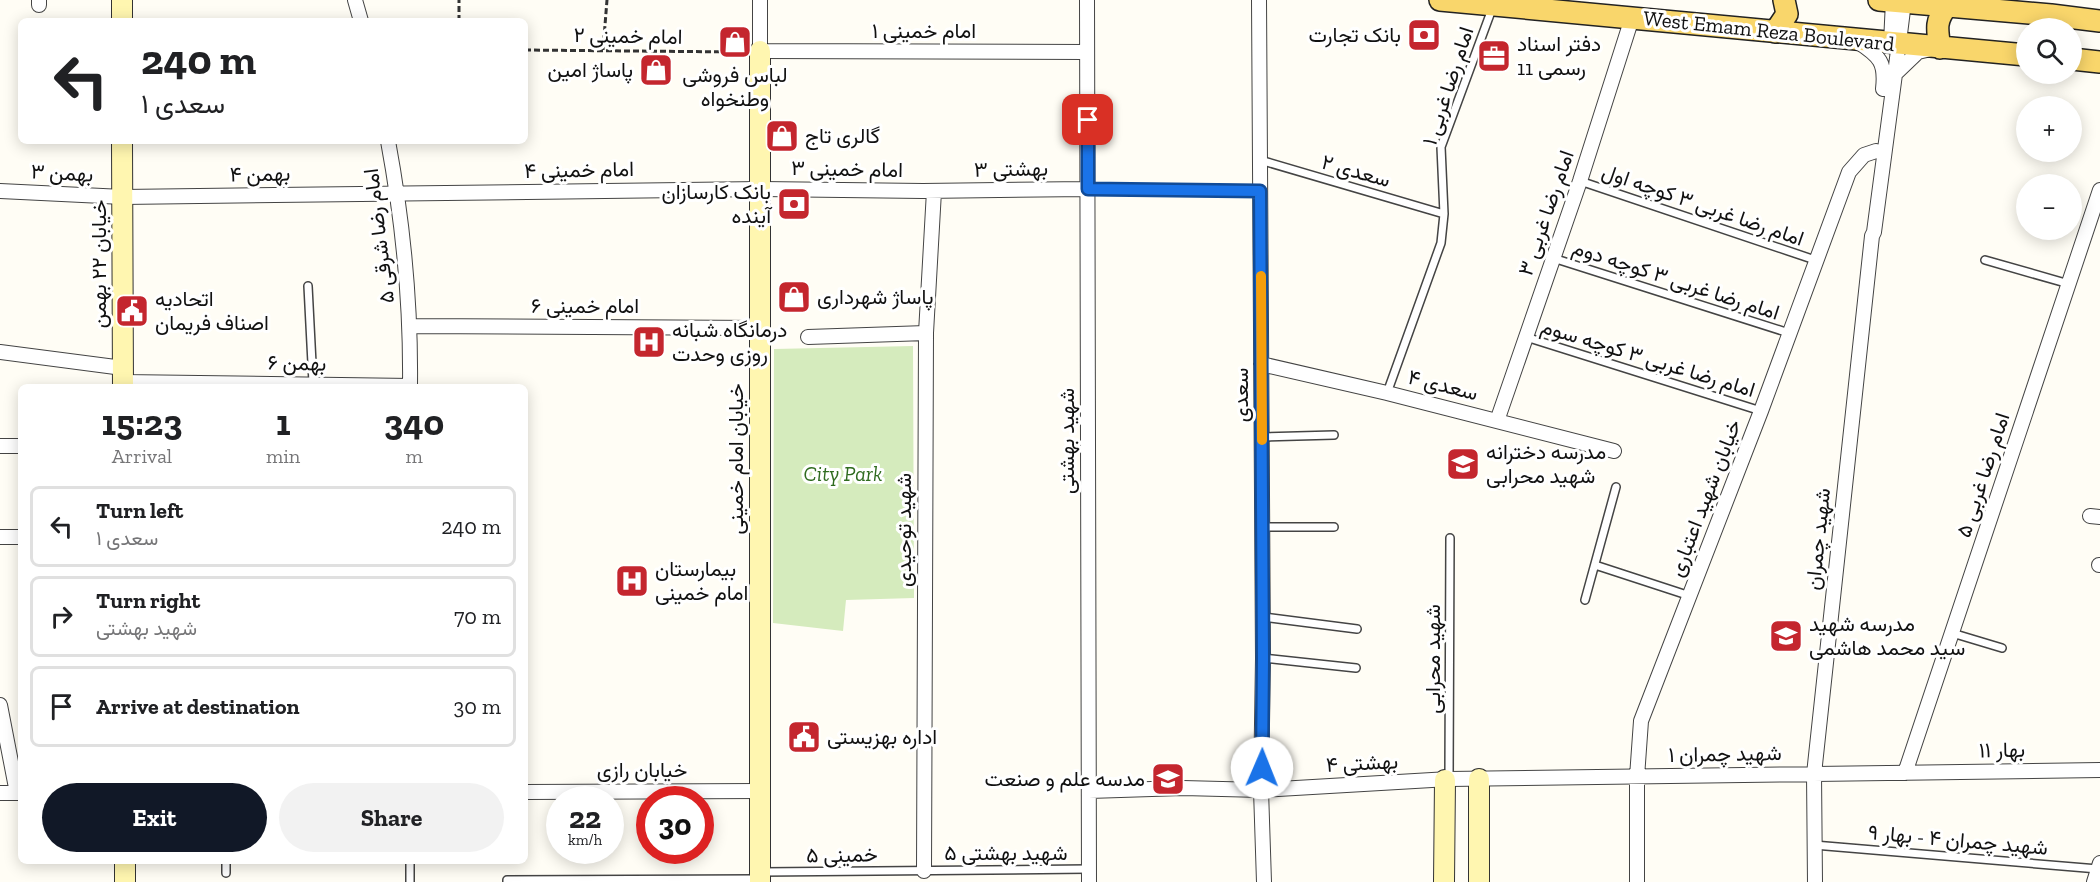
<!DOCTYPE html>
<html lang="en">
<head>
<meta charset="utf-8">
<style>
  body { margin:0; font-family:"Zilla Slab",Vazirmatn,serif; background:#f2f2f2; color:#202124; height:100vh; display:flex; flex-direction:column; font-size:22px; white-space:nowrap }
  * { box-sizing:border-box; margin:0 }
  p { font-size:20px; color:#757577 }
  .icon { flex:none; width:33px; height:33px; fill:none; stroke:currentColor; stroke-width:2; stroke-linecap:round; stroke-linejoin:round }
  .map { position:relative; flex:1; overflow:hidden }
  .panel { position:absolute; left:18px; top:384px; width:510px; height:480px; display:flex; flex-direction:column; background:#fff; border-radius:9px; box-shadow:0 3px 15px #0003 }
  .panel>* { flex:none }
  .hud { position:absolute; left:18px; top:18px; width:510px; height:126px; border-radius:9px; box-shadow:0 3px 15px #0003; background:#fff; color:#202124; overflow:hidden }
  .controls { position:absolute; left:2016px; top:18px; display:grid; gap:12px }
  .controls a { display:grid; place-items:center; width:66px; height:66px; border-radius:50%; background:#fff; box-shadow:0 3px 15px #0003; font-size:30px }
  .speed { position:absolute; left:546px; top:786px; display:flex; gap:12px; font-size:30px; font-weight:700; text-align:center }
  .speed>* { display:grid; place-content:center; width:78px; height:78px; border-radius:50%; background:#fff; box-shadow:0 3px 15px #0003; line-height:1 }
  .speed small { font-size:15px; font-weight:400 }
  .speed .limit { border:9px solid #d22; background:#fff; color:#111 }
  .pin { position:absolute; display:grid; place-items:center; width:51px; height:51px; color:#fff; margin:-26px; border-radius:12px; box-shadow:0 3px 9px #0006 }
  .me { position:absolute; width:66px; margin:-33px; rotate:1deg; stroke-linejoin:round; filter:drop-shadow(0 0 4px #0008) }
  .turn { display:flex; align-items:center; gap:21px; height:126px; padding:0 24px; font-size:27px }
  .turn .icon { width:78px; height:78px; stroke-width:2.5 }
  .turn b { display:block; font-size:42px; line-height:51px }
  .eta { display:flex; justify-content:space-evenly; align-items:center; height:102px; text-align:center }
  .eta b { font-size:36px; font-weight:700; line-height:42px }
  .primary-button { display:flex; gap:12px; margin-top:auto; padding:12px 24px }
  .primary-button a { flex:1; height:69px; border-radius:36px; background:#111827; color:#fff; font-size:24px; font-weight:700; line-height:69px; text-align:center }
  .primary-button a+a { background:#f2f2f2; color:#202124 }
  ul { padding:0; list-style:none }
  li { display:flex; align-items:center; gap:18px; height:81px; margin:0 12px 9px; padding:0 12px; border:3px solid #e0e0e0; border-radius:9px }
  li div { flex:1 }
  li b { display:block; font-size:22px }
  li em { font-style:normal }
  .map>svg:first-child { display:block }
  .green { fill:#d5ebbd }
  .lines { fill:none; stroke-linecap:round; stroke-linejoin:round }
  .lane-casing { stroke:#444; stroke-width:10 }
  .street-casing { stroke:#444; stroke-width:16 }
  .secondary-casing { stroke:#333; stroke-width:22 }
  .primary-casing { stroke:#222; stroke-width:24 }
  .path { stroke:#333; stroke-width:3; stroke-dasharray:6 3; stroke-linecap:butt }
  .lane { stroke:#fff; stroke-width:7 }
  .street { stroke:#fff; stroke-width:14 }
  .secondary { stroke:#fff6b0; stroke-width:20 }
  .primary { stroke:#f9d66b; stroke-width:21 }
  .route-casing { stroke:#114b97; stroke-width:15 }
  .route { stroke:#1a73e8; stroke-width:10 }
  .slow { stroke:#f59e0b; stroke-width:10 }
  .labels { text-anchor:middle; stroke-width:6; stroke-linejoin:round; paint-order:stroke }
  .street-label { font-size:21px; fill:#111; stroke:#fff }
  .poi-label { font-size:21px; fill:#111; stroke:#fff; text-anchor:start }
  .park-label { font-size:21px; font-style:italic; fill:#2f6b1f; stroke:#fff }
</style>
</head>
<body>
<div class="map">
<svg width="2100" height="882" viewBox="0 0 2100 882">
  <rect width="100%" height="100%" fill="#fffdf5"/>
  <path class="green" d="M913,346l1,252 -68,2 -3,31 -70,-8 1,-274z"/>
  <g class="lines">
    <defs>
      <path id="lane" d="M1260,160l184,54
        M1580,181l235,79
        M1088,189l172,2
        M1553,258l236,75
        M1985,260l84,24
        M308,286l5,97
        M1526,337l235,74
        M1387,393l54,-150 3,-29 -3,-67 51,-138
        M1262,437l72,-2
        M1262,527h72
        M1595,565l95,31
        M1585,600l31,-113
        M1263,617l94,12
        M1952,633l50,15
        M1263,658l93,10
        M1449,779l1,-241
        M1814,845l284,24
        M226,861v12
        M762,872l327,-3
        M410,882v-21
        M507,882v-2l250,-1"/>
      <path id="street" d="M39,0v5
        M355,0l6,21
        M760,0v51l327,1
        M1087,0l2,882
        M1259,0l4,658 -2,132 3,92
        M1858,42c22,14 28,21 25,47
        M1891,43l2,-42
        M1895,74l9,-72
        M0,191l123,6 637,-8 163,2 165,-2
        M411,326l349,2
        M808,337l118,-4
        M0,352l123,16
        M1261,364l126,29 227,58
        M123,382l287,4c1,-82 -7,-164 -22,-245
        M1497,421l83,-240 52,-163
        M0,446h21
        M2090,516l10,1
        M0,537h21
        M2099,565h1
        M0,705l17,88
        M1905,773l195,-583
        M1089,791l94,-3 78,2 188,-11 651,-9
        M525,792l235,-1
        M0,793h21
        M924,871l2,-538 8,-142
        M1637,882v-105l4,-56 120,-310 88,-239 15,-17 12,-4
        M1815,882l-1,-108 58,-538 2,-4 21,-158 23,-22 13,-3
        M2094,882l6,-19"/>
      <path id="secondary" d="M122,0v21
        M760,51v831
        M122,141l1,246
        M125,861v21
        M1444,882l1,-102
        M1479,882v-103"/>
      <path id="primary" d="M1440,0l586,55
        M1879,0l172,15 49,6
        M1775,32l12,-18 -3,-14
        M1940,48c-3,-19 -5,-27 7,-42
        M2072,59l28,3"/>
    </defs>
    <use href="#lane" class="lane-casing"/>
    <use href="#street" class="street-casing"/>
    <use href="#secondary" class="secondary-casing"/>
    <use href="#primary" class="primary-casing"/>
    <path class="path" d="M459,21v-21
      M525,50l217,2
      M603,50l4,-50"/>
    <use href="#lane" class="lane"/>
    <use href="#street" class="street"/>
    <use href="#secondary" class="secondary"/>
    <use href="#primary" class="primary"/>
  </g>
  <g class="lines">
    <defs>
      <path id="route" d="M1088,120v69l172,2 3,467 -1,110"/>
    </defs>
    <use href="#route" class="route-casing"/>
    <use href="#route" class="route"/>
    <path class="slow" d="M1261,276l1,164"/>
  </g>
  <defs>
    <symbol id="bank-square" viewBox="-11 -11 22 22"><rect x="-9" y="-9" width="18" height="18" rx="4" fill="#c4262e" stroke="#fff"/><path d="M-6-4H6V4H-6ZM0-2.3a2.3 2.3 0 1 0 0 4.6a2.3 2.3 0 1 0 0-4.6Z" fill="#fff"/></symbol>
    <symbol id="shop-square" viewBox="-11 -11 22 22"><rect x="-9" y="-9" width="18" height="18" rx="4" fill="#c4262e" stroke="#fff"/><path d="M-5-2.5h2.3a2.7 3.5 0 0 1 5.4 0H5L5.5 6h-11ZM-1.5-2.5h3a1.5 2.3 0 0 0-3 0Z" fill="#fff"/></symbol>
    <symbol id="office-square" viewBox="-11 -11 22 22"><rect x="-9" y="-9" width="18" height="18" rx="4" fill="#c4262e" stroke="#fff"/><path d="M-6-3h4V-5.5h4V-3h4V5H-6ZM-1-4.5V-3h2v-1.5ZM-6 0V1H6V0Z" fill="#fff"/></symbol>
    <symbol id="civic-square" viewBox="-11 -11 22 22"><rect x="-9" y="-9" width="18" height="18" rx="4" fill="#c4262e" stroke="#fff"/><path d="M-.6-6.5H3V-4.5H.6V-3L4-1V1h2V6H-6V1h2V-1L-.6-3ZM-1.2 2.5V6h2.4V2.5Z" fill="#fff"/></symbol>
    <symbol id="hospital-square" viewBox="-11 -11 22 22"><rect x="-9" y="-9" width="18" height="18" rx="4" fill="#c4262e" stroke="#fff"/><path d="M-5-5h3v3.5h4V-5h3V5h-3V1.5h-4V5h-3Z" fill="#fff"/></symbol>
    <symbol id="school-square" viewBox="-11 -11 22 22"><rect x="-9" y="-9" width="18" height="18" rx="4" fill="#c4262e" stroke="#fff"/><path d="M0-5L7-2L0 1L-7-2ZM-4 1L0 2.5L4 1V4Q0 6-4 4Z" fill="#fff"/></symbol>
  </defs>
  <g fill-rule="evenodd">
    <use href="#bank-square" x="1405" y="16" width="38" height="38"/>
    <use href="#shop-square" x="716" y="23" width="38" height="38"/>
    <use href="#office-square" x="1475" y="37" width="38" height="38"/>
    <use href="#shop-square" x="637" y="51" width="38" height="38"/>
    <use href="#shop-square" x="763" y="117" width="38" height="38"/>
    <use href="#bank-square" x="775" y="185" width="38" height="38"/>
    <use href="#shop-square" x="775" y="278" width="38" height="38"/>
    <use href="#civic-square" x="113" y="292" width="38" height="38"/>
    <use href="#hospital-square" x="630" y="323" width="38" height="38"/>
    <use href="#school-square" x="1444" y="445" width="38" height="38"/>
    <use href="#hospital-square" x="613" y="562" width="38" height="38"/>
    <use href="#school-square" x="1767" y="617" width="38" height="38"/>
    <use href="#civic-square" x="785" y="718" width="38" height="38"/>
    <use href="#school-square" x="1149" y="760" width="38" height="38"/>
  </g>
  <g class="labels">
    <g class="street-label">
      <text x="924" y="38">امام خمینی ۱</text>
      <text transform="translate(1769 31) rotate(6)" y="7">West Emam Reza Boulevard</text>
      <text transform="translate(628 36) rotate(1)" y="7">امام خمینی ۲</text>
      <text transform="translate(1448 86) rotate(-72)" y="7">امام رضا غربی ۱</text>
      <text transform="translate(847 169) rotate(1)" y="7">امام خمینی ۳</text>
      <text transform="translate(1011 169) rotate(-1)" y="7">بهشتی ۳</text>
      <text transform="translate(579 170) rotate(-1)" y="7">امام خمینی ۴</text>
      <text transform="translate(1356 171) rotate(16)" y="7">سعدی ۲</text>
      <text transform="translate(62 173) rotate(3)" y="7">بهمن ۳</text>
      <text transform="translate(260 174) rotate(-1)" y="7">بهمن ۴</text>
      <text transform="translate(1703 205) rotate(19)" y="7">امام رضا غربی ۳ کوچه اول</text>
      <text transform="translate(1546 213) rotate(-71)" y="7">امام رضا غربی ۳</text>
      <text transform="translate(379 236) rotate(-97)" y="7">امام رضا شرقی ۵</text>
      <text transform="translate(99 264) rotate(-90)" y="7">خیابان ۲۲ بهمن</text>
      <text transform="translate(1676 280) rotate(18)" y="7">امام رضا غربی ۳ کوچه دوم</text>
      <text x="585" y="313">امام خمینی ۶</text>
      <text transform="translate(1648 358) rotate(17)" y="7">امام رضا غربی ۳ کوچه سوم</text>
      <text transform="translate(297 363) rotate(1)" y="7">بهمن ۶</text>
      <text transform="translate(1443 385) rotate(14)" y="7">سعدی ۴</text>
      <text transform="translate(1241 395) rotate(-90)" y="7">سعدی</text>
      <text transform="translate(1067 441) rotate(-90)" y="7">شهید بهشتی</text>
      <text transform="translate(736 459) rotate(-90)" y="7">خیابان امام خمینی</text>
      <text transform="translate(1983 475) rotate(-72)" y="7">امام رضا غربی ۵</text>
      <text transform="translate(1705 498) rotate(-69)" y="7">خیابان شهید اعتباری</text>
      <text transform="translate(904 530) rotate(-90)" y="7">شهید توحیدی</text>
      <text transform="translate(1818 539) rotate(-84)" y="7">شهید چمران</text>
      <text transform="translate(1433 659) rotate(-90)" y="7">شهید محرابی</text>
      <text transform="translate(2002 750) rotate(-1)" y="7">بهار ۱۱</text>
      <text transform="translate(1725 754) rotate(-1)" y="7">شهید چمران ۱</text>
      <text transform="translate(1362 763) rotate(-3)" y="7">بهشتی ۴</text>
      <text x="642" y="777">خیابان رازی</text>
      <text transform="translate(1958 840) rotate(5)" y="7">شهید چمران ۴ - بهار ۹</text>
      <text x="1006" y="860">شهید بهشتی ۵</text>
      <text transform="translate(842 855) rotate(-1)" y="7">خمینی ۵</text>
    </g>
    <g class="poi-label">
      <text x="1401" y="42" text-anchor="end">بانک تجارت</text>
      <text x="1517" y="51">دفتر اسناد<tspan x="1517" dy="24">رسمی 11</tspan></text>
      <text x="633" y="77" text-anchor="end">پاساژ امین</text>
      <text x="735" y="82" text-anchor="middle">لباس فروشی<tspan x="735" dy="24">وطنخواه</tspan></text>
      <text x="805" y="143">گالری تاج</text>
      <text x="771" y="199" text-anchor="end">بانک کارسازان<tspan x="771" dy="24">آینده</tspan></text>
      <text x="817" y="304">پاساژ شهرداری</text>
      <text x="155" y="306">اتحادیه<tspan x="155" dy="24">اصناف فریمان</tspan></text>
      <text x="672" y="337">درمانگاه شبانه<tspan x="672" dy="24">روزی وحدت</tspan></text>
      <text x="1486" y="459">مدرسه دخترانه<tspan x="1486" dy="24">شهید محرابی</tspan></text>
      <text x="655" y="576">بیمارستان<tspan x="655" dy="24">امام خمینی</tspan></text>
      <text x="1809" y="631">مدرسه شهید<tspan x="1809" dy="24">سید محمد هاشمی</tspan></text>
      <text x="827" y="744">اداره بهزیستی</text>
      <text x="1145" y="786" text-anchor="end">مدسه علم و صنعت</text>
    </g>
    <g class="park-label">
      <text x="843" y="481">City Park</text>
    </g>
  </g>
</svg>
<div class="controls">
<a><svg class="icon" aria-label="search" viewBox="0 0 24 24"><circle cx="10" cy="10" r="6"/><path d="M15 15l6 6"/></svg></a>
<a>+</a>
<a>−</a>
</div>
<div class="speed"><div>22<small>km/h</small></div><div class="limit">30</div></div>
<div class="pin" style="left:1088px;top:120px;background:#d93025"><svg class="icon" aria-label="arrive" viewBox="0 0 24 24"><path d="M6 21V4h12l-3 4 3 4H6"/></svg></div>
<svg class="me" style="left:1262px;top:768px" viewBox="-20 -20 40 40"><circle r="19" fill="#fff"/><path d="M0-13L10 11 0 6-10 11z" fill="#1a73e8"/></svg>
<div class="hud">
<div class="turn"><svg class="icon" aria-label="left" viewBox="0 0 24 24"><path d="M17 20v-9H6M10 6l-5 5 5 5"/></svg><div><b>240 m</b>سعدی ۱</div></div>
</div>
<section class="panel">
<div class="eta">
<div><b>15:23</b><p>Arrival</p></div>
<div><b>1</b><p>min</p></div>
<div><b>340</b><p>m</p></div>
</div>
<ul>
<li><svg class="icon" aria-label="left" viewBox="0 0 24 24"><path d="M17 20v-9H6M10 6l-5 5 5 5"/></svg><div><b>Turn left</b><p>سعدی ۱</p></div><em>240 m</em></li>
<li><svg class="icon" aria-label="right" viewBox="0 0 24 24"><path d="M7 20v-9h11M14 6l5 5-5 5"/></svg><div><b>Turn right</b><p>شهید بهشتی</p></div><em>70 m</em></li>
<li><svg class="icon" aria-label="arrive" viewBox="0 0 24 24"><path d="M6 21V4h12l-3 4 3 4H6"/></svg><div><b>Arrive at destination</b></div><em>30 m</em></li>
</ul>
<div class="primary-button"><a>Exit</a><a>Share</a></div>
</section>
</div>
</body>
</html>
